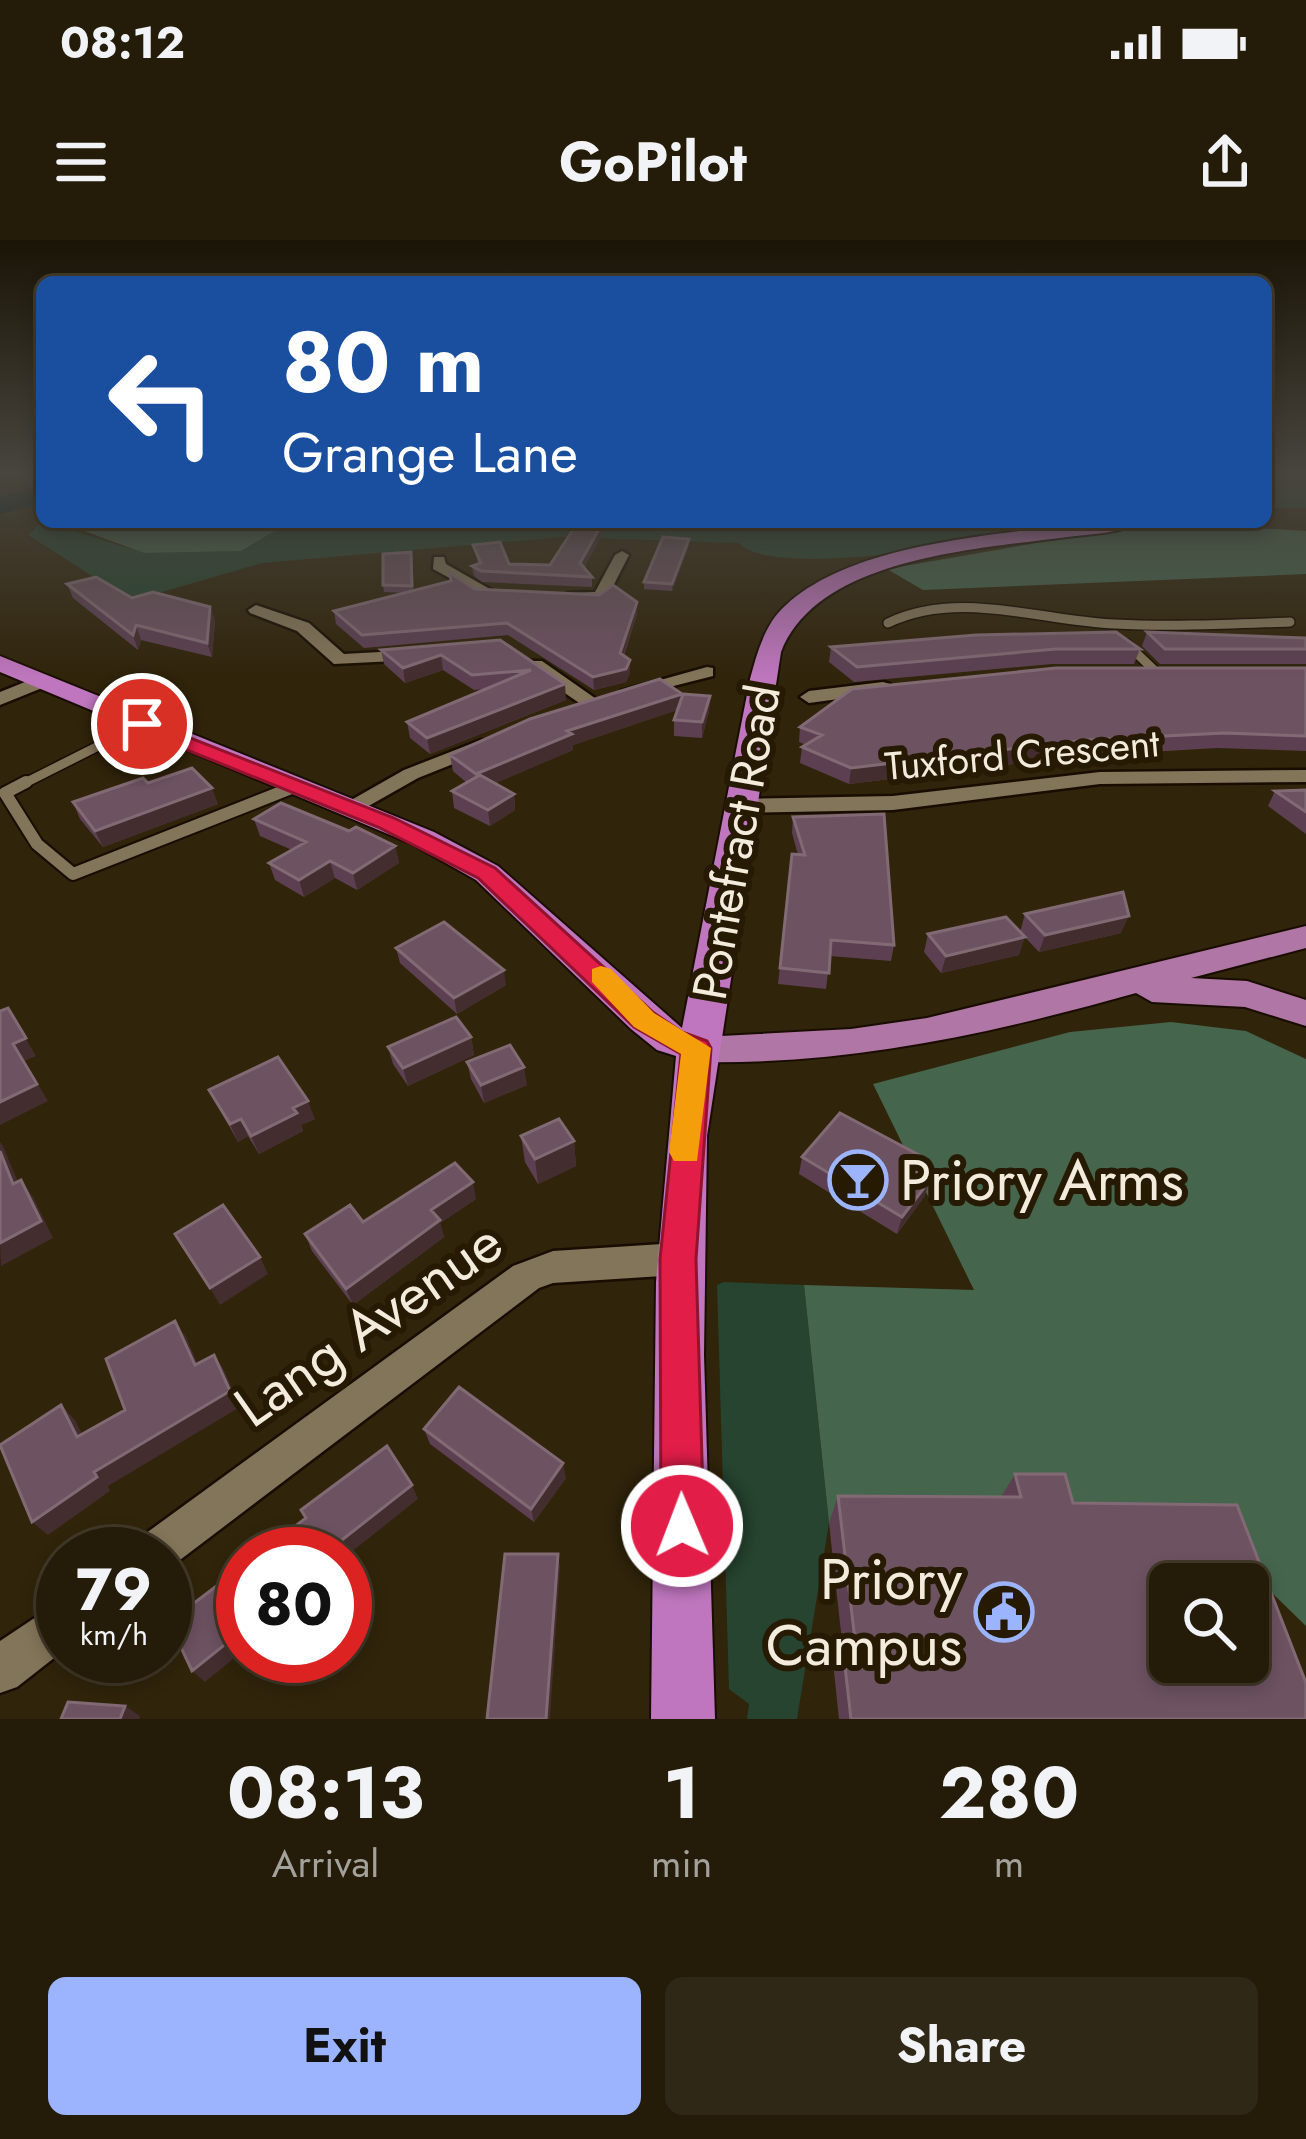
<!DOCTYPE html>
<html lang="en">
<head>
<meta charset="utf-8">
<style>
  body { margin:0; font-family:Jost,sans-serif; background:#302816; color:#f1f3f6; height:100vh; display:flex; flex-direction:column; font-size:45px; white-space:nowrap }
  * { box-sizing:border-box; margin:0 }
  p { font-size:39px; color:#a3a19c }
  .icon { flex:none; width:66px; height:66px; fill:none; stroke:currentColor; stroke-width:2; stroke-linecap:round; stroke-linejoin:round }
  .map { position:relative; height:1479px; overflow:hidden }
  .details { display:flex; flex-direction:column; background:#241b08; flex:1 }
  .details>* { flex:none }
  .top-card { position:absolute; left:36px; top:36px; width:1236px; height:252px; border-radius:18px; box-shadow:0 6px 18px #0003,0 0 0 3px #413929; background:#1a4fa0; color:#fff; overflow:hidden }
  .buttons { position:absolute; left:1149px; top:1323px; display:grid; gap:24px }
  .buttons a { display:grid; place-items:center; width:120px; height:120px; border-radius:18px; background:#241b08; box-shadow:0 6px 18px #0003,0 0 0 3px #413929; font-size:60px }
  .speed { position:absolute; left:36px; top:1287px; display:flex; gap:24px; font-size:60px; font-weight:700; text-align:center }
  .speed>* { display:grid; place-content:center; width:156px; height:156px; border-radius:50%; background:#241b08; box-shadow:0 6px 18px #0003,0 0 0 3px #413929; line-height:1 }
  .speed small { font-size:30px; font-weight:400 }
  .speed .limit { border:18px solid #d22; background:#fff; color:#111 }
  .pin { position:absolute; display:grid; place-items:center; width:102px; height:102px; color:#fff; margin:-51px; border:6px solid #fff; border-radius:50%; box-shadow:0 3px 12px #0007 }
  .me { position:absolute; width:132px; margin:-66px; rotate:359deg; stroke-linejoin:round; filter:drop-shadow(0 0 9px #0008) }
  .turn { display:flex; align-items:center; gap:42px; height:252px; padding:0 48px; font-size:54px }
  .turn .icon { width:156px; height:156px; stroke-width:2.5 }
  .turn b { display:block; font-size:84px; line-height:102px }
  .eta { display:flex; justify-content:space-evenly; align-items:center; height:204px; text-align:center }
  .eta b { font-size:72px; font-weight:700; line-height:84px }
  .action { display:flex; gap:24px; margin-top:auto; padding:24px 48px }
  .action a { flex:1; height:138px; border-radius:18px; background:#9cb4fd; color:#111; font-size:48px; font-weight:700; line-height:138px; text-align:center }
  .action a+a { background:#302816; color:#f1f3f6 }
  .status { display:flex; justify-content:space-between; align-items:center; height:84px; padding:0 60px; background:#241b08; direction:ltr }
  .status svg { height:33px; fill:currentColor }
  header { display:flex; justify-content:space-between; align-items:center; height:156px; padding:0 48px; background:#241b08; font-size:54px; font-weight:700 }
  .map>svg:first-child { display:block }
  .green { fill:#26442f }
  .forest { fill:#45654d }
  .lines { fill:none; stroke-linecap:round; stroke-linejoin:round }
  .river { fill:#001819; fill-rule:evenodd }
  .service-far2-casing { stroke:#180d00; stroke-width:10 }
  .service-far1-casing { stroke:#180d00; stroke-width:12 }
  .service-casing { stroke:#180d00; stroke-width:16 }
  .minor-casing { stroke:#180d00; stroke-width:5 }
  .primary-casing { stroke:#180d00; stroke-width:4 }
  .trunk-casing { stroke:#180d00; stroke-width:4 }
  .service-far2 { stroke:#837559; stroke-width:8 }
  .service-far1 { stroke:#837559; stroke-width:9 }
  .service { stroke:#837559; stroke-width:12 }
  .minor { fill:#837559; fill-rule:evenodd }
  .primary { fill:#b076a5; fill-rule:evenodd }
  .trunk { fill:#bf76be; fill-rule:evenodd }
  .wall { fill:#5c4052 }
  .shaded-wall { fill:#442d2f }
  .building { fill:#6d5261; stroke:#826a74; stroke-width:3; fill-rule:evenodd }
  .route { fill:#e11d48; stroke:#92132f; stroke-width:3 }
  .slow { fill:#f59e0b }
  .labels { text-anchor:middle; stroke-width:12; stroke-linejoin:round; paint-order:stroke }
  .far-street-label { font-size:39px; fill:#f3ebdc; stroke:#261a02 }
  .street-label { font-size:48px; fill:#f3ebdc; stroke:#261a02 }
  .near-poi-label { font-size:57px; fill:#f3ebdc; stroke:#261a02; text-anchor:start }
  .near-street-label { font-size:57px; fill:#f3ebdc; stroke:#261a02 }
</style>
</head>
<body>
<div class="status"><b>08:12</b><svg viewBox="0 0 49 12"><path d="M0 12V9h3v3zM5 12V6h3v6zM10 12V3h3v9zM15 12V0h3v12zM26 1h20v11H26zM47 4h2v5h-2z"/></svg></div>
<header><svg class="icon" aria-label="menu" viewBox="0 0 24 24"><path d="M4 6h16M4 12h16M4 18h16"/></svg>GoPilot<svg class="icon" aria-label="share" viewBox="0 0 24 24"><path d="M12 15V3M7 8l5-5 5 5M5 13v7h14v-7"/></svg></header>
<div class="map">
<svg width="1306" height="1479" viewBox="0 0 1306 1479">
  <rect width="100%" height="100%" fill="#30240a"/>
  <path class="green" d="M1266,232h40v36h-40z
    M42,281l102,32 97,-2 49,-29h796c-61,10 -307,63 -347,21l-176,-6 -301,26 -131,38 -103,-66z
    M724,1042l80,3 25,238 -32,196h-50l2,-15 -20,-15 -12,-404z"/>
  <path class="forest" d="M60,282h230l-49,29 -97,2z
    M1157,282l149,9v43l-383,16 -36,-21z
    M1171,782l75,9 60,28v567l-97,-94 -380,-9 -25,-238 170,5 -101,-206 197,-52z"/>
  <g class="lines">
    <path class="river" d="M42,246v18l-42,10v-18z"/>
    <defs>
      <path id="service-far2" d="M947,368h22"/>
      <path id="service-far1" d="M888,383c70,-34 153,-2 227,1 58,3 117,0 175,-2
        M1127,404l27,26
        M21,545l121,-61"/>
      <path id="service" d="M26,542l-21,11 32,51 36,30 226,-89"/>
      <path id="minor" d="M622,311l7,4 -23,45 -39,-1v-6l28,-1 20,-37z
        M434,317h10l2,7 49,28 -14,3 -48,-26z
        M256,365l53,18 35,31 72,-4 9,5 -9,5 -82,4 -37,-33 -47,-18 -2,-3z
        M530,421h12l60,42 -17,4 -55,-38z
        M707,427l6,1v8l-83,21 -9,-6z
        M40,436l9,6 -2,4 -47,19v-13z
        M883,442l7,2v8l-81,11 -9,-6 9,-6z
        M481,500l10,6 -3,4 -70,28 -60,34 -8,2 -11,-7 65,-37z
        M1306,530v12l-206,2 -207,26 -150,3 -11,-7 11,-7 150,-3 207,-24z
        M678,1003l12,5 6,11 -6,11 -12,5 -125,8 -14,5 -371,281 -3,2v-17h-34l7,-15 375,-273 40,-15z
        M63,1359v52l-46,36 -17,6v-52z"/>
      <path id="primary" d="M1306,686v22l-115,30 56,3 59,19v26l-61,-19 -93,-5 -16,-9c-146,41 -287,72 -439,69l-14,-4 -5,-10 5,-10 168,-9 76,-11z"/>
      <path id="trunk" d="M1094,282h44c-17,12 -49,12 -71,15 -88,12 -249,20 -286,115l-74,484 -3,219 11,364h-64l5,-437 20,-226 -19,-6 -26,-21 -155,-149 -64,-36 -412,-172v-16l434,176 64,34 184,162 68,-349c7,-26 15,-56 36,-74 70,-64 216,-70 308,-83z"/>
    </defs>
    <use href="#service-far2" class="service-far2-casing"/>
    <use href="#service-far1" class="service-far1-casing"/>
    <use href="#service" class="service-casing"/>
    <use href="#minor" class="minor-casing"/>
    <use href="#primary" class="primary-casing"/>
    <use href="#trunk" class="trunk-casing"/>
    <use href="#service-far2" class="service-far2"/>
    <use href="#service-far1" class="service-far1"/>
    <use href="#service" class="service"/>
    <use href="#minor" class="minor"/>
    <use href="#primary" class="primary"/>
    <use href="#trunk" class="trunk"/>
  </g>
  <path class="wall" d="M609,282l-25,46 8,9v10l-110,-5 -8,-6 -2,-10 6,-2 -5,-19 36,19 41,1z
    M689,299v6l-17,46 -28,-2v-7z
    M411,312l2,39 62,-2 162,25 -13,42 6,17 -4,9 -32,8 -86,-55 -144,13 -28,-24 -2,-13 73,-18 -23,-1 -1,-7z
    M67,344l65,14 78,9 5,14 -3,36 -71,-17 -3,10 -65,-52z
    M1147,392l159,6v26h-146l-18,-18z
    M500,400l66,60 -136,54 -20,-16 -3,-16 80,-33 -13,1 -31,-20 -38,13 -21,-19 -3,-14z
    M831,407l309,2 -6,15h-82l-198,18 -25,-20z
    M1306,428v83l-89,-3 -136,8 -232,28 -49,-21 2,-16 4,-2 -7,-3 1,-15z
    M682,454l28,2 -1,15 -7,27 -28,-2v-16l3,-10 -104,35v5l-78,33 19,11 1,16 -25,16 -36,-18 -2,-17 15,-8 -14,-12 -3,-16z
    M148,543l70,21 -115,43 -23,-28 -7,-17z
    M1306,550v44l-38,-28 7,-15z
    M793,577l101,128 -3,16 -61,-5 -4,33 -48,-5 14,-130 6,1 -6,-22z
    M254,579l95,12 46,15 4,17 -42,27 -22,-12 -31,19 -29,-17 -6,-17 23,-13 -32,-14z
    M1025,674l96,19 -82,19 -19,-20z
    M928,694l91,21 -78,18 -17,-21z
    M396,708l110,37 -49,29 -57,-51z
    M471,797l3,18 -66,31 -15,-22 -5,-17z
    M467,822l60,23 -43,18 -13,-24z
    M209,850l106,29 -14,6 2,6 -44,23 -11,-18 -10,6z
    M521,896l53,5 2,25 -38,18 -13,-22z
    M802,917l112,14 16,9 -6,17 -27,37 -98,-60z
    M476,959l-36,24 4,14 -91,68 -41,-54 -7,-17z
    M424,1189l142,49 -32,44 -104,-78z
    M1015,1234l58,29 233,216h-467l-6,-57 9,-21 -13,-118 9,-27 163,1z"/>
  <path class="shaded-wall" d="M603,282h6l-28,52 -1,-11z
    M689,299v6l-17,46v-7z
    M637,362v12l-17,52v-13z
    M210,367l5,14 -3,36 -5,-14z
    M136,385l5,15 -3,10 -5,-15z
    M441,415l2,15 -38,13 -2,-15z
    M630,420v13l-4,9 -32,8 -1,-13z
    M565,444l1,16 -136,54 -3,-16z
    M682,454l-1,15 -108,36v5l-95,41 -2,-17 91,-43z
    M710,456l-1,15 -7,27v-16z
    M1086,500l-5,16 -232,28 2,-16z
    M212,548l6,16 -115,43 -8,-16z
    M514,554l1,16 -25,16 -2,-16z
    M395,606l4,17 -42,27 -4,-17z
    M330,621l5,17 -31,19 -5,-17z
    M1129,676l-8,17 -82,19 6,-17z
    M1025,697l-6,18 -78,18 5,-17z
    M504,730l2,15 -49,29 -3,-16z
    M8,768l28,48 -12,5 24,40 -48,24v-23z
    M471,797l3,18 -66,31 -5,-18z
    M524,827l3,18 -43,18 -3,-18z
    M308,861l7,18 -14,6 2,6 -44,23 -8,-18 42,-28z
    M241,879l7,17 -10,6 -8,-18z
    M574,901l2,25 -38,18 -3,-25z
    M0,902l3,4 23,55 -13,-17 -13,-33z
    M21,940l12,17 20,41 -52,28 -1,-23z
    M930,940l-6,17 -27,37 5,-17z
    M473,942l3,17 -36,24 4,14 -91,68 -7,-16 85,-79z
    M260,1017l8,17 -48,31 -10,-17z
    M175,1081l11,16 19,44 -10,-16z
    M214,1115l10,15 16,37 -132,79 2,5 -62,44 -16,-13 62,-50z
    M61,1165l14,15 16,32 -14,-15z
    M563,1223l3,15 -32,44 -3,-13z
    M412,1245l6,14 -73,58v-3h-21z
    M558,1314l2,13 -10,152h-4z
    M243,1390v21l-38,31 -13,-11z
    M125,1466l15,10 -1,3h-19z"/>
  <path class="building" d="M578,282h25l-23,41 12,14 -111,-6 -9,-5 9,-3 -8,-18 27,-3 9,22 41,1z
    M663,297l26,2 -17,45 -28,-2z
    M411,312l1,34 -29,-1v-31z
    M450,333l25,16 124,6 14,-10 24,17 -17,51 10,7 -4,9 -33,8 -86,-54 -145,12 -28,-24 117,-30z
    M96,337l36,21 21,-6 57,15 -3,36 -71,-18 -3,10 -66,-51z
    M1116,392l24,17h-84l-199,18 -26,-20 145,-12z
    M1147,392l159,6v11h-141z
    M500,400l65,44 -138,54 -20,-16 124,-52 -59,5 -31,-20 -38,13 -22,-18z
    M1056,428h250v68l-82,-3 -138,7 -235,28 -49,-21 20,-12 -22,-8 52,-38z
    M660,439l22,15 -115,37 5,3 -96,40 -26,-19 80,-36z
    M683,454l27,2 -8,26 -28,-2z
    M192,528l20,20 -117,43 -22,-29 70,-24 5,5z
    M480,535l34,19 -26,16 -36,-19z
    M1306,550v22l-31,-21z
    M281,563l68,28 7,-4 39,19 -42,27 -23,-12 -31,19 -30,-17 37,-21 -52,-23z
    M884,574l10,131 -63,-5 -2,33 -49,-5 12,-114 13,1 -12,-38z
    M1123,652l6,24 -84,19 -20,-21z
    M1006,677l19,20 -79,19 -18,-22z
    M444,682l60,48 -50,28 -58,-50z
    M8,768l18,30 -13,6 24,40 -37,18v-91z
    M456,777l15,20 -68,31 -15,-21z
    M510,805l14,22 -43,18 -14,-23z
    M278,817l30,44 -15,7 4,5 -46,23 -10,-17 -11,5 -21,-34z
    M840,873l79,42 -10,13 21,12 -28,37 -100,-60z
    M559,879l15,22 -39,18 -14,-23z
    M0,911l13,33 8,-4 20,41 -41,22z
    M455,923l18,19 -42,28 9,10 -94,69 -41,-55 45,-29 13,17z
    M223,965l37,52 -50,31 -35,-54z
    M175,1081l20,44 19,-10 16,36 -136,81 3,5 -65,45 -32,-77 61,-40 16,32 48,-27 -19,-51z
    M459,1147l104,76 -32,46 -107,-80z
    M387,1206l25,39 -88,69h-66l48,-36 -5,-8z
    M1015,1234h50l8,29 164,2 69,178v36h-455l-9,-79h13l-17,-144 183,1zM1170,1344h78v78h-78z
    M505,1314h53l-12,165h-59z
    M243,1326v64l-51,41 -23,-49z
    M68,1462l57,4 -5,13h-59z"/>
  <linearGradient id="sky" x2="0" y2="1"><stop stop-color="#1a1406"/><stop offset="0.53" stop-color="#48453e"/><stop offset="1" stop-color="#48453e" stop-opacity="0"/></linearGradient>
  <rect width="1306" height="439" fill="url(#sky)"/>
  <path class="route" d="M142,479l252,99 101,50 159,145 28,19 25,9 4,7 -15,211 8,267 -6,16 -16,6 -15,-6 -6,-16 -1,-267 21,-205 -47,-27 -156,-149 -100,-51 -243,-98 -3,-5z"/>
  <path class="slow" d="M601,726l10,3 43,44 57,35 -14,113h-23l-5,-9 12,-98 -47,-27 -42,-45v-13z"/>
  <defs>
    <symbol id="bar-ring" viewBox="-11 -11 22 22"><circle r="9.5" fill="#261a02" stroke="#9cb4fd" stroke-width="1.5"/><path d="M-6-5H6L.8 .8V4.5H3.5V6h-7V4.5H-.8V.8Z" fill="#9cb4fd"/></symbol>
    <symbol id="civic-ring" viewBox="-11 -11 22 22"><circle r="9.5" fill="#261a02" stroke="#9cb4fd" stroke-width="1.5"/><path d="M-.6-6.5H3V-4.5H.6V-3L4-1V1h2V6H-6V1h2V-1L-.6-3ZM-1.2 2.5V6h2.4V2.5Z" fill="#9cb4fd"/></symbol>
  </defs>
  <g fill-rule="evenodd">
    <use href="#bar-ring" x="825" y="907" width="66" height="66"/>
    <use href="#civic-ring" x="971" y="1339" width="66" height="66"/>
  </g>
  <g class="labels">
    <g class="far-street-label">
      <text transform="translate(1022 514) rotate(-5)" y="14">Tuxford Crescent</text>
    </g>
    <g class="street-label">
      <text transform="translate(736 602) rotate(-80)" y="17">Pontefract Road</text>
    </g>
    <g class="near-poi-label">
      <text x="900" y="960">Priory Arms</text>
      <text x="962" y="1359" text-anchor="end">Priory<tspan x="962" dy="66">Campus</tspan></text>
    </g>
    <g class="near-street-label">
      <text transform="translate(368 1084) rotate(-35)" y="20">Lang Avenue</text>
    </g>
  </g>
</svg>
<div class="buttons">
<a><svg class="icon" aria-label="search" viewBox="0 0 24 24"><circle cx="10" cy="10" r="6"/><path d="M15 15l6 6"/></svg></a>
</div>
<div class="speed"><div>79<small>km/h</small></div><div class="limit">80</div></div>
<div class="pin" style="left:142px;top:484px;background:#d93025"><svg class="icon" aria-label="arrive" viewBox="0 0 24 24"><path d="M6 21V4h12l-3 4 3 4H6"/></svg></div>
<svg class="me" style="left:682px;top:1286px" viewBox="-20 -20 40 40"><circle r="17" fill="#e11d48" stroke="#fff" stroke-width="3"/><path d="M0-11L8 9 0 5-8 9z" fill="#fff"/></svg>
<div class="top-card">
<div class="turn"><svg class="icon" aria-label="left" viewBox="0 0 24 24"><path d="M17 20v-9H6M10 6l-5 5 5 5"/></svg><div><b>80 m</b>Grange Lane</div></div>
</div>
</div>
<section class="details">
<div class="eta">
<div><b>08:13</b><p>Arrival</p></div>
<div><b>1</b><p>min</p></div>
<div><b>280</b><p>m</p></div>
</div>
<div class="action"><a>Exit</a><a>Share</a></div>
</section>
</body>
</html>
